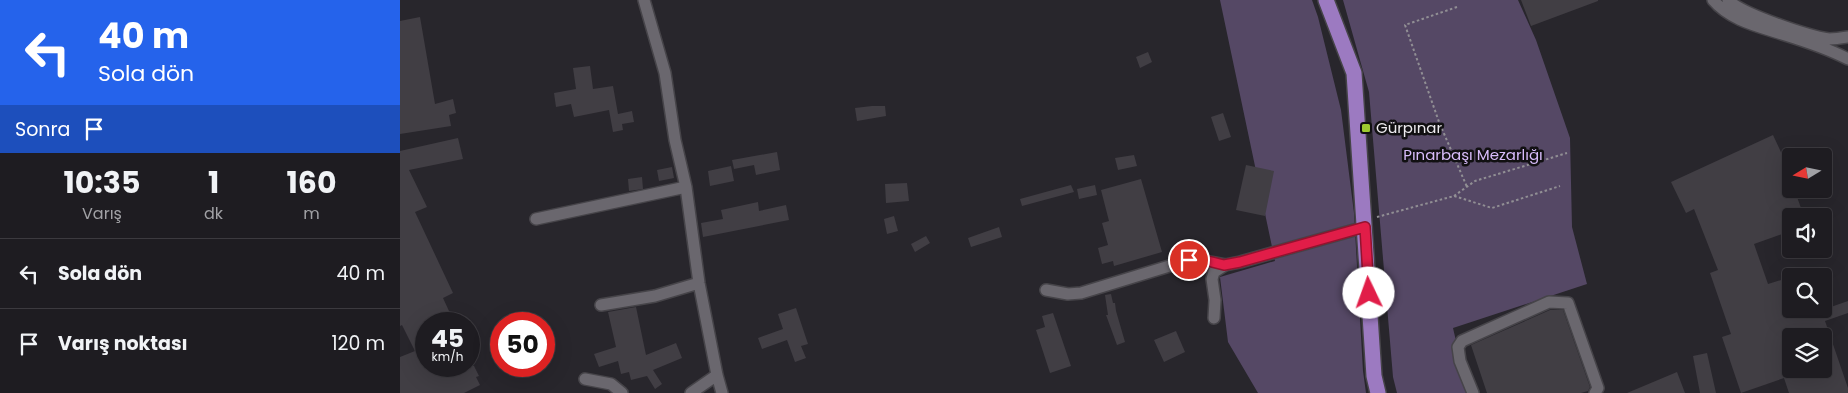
<!DOCTYPE html>
<html lang="tr">
<head>
<meta charset="utf-8">
<style>
  body { margin:0; font-family:Poppins,sans-serif; background:#2b292e; color:#f1f3f6; height:100vh; display:flex; flex-direction:column; font-size:19px; white-space:nowrap }
  * { box-sizing:border-box; margin:0 }
  p { font-size:16px; color:#a1a1a5 }
  .icon { flex:none; width:28px; height:28px; fill:none; stroke:currentColor; stroke-width:2; stroke-linecap:round; stroke-linejoin:round }
  .map { position:relative; flex:1; overflow:hidden }
  .sheet { display:flex; flex-direction:column; background:#1e1c21; width:400px }
  .sheet>* { flex:none }
  .top-card { background:#2563eb; color:#fff; overflow:hidden }
  .needle { width:32px; rotate:260deg }
  .controls { position:absolute; left:1382px; top:148px; display:grid; gap:10px }
  .controls a { display:grid; place-items:center; width:50px; height:50px; border-radius:5px; background:#1e1c21; box-shadow:0 5px 20px #0002,0 0 0 1px #3c3a3f; font-size:25px }
  .speed { position:absolute; left:15px; top:312px; display:flex; gap:10px; font-size:25px; font-weight:700; text-align:center }
  .speed>* { display:grid; place-content:center; width:65px; height:65px; border-radius:50%; background:#1e1c21; box-shadow:0 5px 20px #0002,0 0 0 1px #3c3a3f; line-height:1 }
  .speed small { font-size:12px; font-weight:400 }
  .speed .limit { border:8px solid #d22; background:#fff; color:#111 }
  .pin { position:absolute; display:grid; place-items:center; width:42px; height:42px; color:#fff; margin:-21px; border:2px solid #fff; border-radius:50%; box-shadow:0 1px 5px #0007 }
  .me { position:absolute; width:55px; margin:-28px; rotate:357deg; stroke-linejoin:round; filter:drop-shadow(0 0 4px #0008) }
  .turn { display:flex; align-items:center; gap:18px; height:105px; padding:0 15px; font-size:22px }
  .turn .icon { width:65px; height:65px; stroke-width:2.5 }
  .turn b { display:block; font-size:35px; line-height:42px }
  .then { display:flex; align-items:center; height:48px; padding:0 15px; background:#0003; gap:10px; font-size:19px }
  .eta { display:flex; justify-content:space-evenly; align-items:center; height:85px; text-align:center }
  .eta b { font-size:30px; font-weight:700; line-height:35px }
  ul { padding:0; list-style:none }
  li { display:flex; align-items:center; gap:15px; height:70px; padding:0 15px; border-top:1px solid #3c3a3f }
  li div { flex:1 }
  li b { display:block; font-size:19px }
  li em { font-style:normal }
  main { display:flex; flex:1; min-height:0 }
  .map>svg:first-child { display:block }
  .green { fill:#554865 }
  .building { fill:#413e44; fill-rule:evenodd }
  .lines { fill:none; stroke-linecap:round; stroke-linejoin:round }
  .minor-casing { stroke:#464449; stroke-width:14 }
  .major-casing { stroke:#464449; stroke-width:18 }
  .path { stroke:#918f94; stroke-width:2; stroke-dasharray:2.5 2.5; stroke-linecap:butt }
  .minor { stroke:#6a676e; stroke-width:11 }
  .major { stroke:#9c7ac1; stroke-width:15 }
  .route-casing { stroke:#92132f; stroke-width:12 }
  .route { stroke:#e11d48; stroke-width:9 }
  .poi-dot { fill:#9dca30; stroke:#111012; stroke-width:2 }
  .labels { text-anchor:middle; stroke-width:5; stroke-linejoin:round; paint-order:stroke }
  .poi-label { font-size:15px; fill:#edebef; stroke:#111012; text-anchor:start }
  .park-label { font-size:15px; fill:#d8bcfb; stroke:#111012 }
</style>
</head>
<body>
<main>
<section class="sheet">
<div class="top-card">
<div class="turn"><svg class="icon" aria-label="left" viewBox="0 0 24 24"><path d="M17 20v-9H6M10 6l-5 5 5 5"/></svg><div><b>40 m</b>Sola dön</div></div>
<div class="then">Sonra<svg class="icon" aria-label="arrive" viewBox="0 0 24 24"><path d="M6 21V4h12l-3 4 3 4H6"/></svg></div>
</div>
<div class="eta">
<div><b>10:35</b><p>Varış</p></div>
<div><b>1</b><p>dk</p></div>
<div><b>160</b><p>m</p></div>
</div>
<ul>
<li><svg class="icon" aria-label="left" viewBox="0 0 24 24"><path d="M17 20v-9H6M10 6l-5 5 5 5"/></svg><div><b>Sola dön</b></div><em>40 m</em></li>
<li><svg class="icon" aria-label="arrive" viewBox="0 0 24 24"><path d="M6 21V4h12l-3 4 3 4H6"/></svg><div><b>Varış noktası</b></div><em>120 m</em></li>
</ul>
</section>
<div class="map">
<svg width="1448" height="393" viewBox="0 0 1448 393">
  <rect width="100%" height="100%" fill="#28262c"/>
  <path class="green" d="M820,0h92l6,17 23,93 13,103 9,158 3,22h-108l-30,-51 -8,-65 55,-16z
    M943,0h175l18,40 34,98 2,89 15,57 -134,44 15,65h-71l-4,-16 -24,-285z"/>
  <path class="building" d="M1121,0h77v1l-67,25z
    M20,17l15,87 18,-5 3,14 -7,2 2,11 -51,8v-113z
    M748,52l4,10 -12,6 -4,-11z
    M190,66l3,23 20,-3 5,28 14,-3 2,11 -12,2 1,6 -10,2 -4,-22 -35,7 -3,-13 -15,3 -2,-14 22,-4 -3,-21z
    M472,106h13l1,10 -29,5 -2,-13z
    M823,113l8,24 -12,4 -8,-24z
    M1373,135l13,28 5,17v9h3l10,27h-13v15l-37,13 14,40 23,-7v32h34l23,-8v12l-23,8 23,67v5h-59l-5,-15 -43,15 -19,-56 9,-3 -21,-61 8,-3 -24,-61 -8,4 -15,-31zM1391,336h33v33h-33z
    M58,138l5,21 -54,11 18,37 -12,5 38,81 -10,5 12,26h-29v42h48l5,10 -3,1 4,8 -16,8h-64v-36l15,-6 -13,-26 -2,1v-175z
    M377,152l3,18 -24,5 -2,-10 -20,4 -2,-9z
    M734,155l3,11 -19,4 -3,-12z
    M846,165l28,6 -9,45 -29,-6z
    M331,166l3,15 -24,5 -2,-15z
    M272,167l2,11 -15,3 -2,-11z
    M242,177l1,12 -14,2 -1,-12z
    M741,179l21,73 -48,14 -1,-5 -11,3 -4,-16 10,-3 -6,-22 7,-2 -8,-31z
    M507,183l2,18 -23,2 -1,-19z
    M671,185l3,7 -52,14 -2,-7z
    M695,185l2,10 -18,4 -2,-10z
    M358,202l1,9 27,-6 3,15 -86,17 -2,-14 22,-4 -2,-9z
    M494,216l4,15 -11,3 -3,-15z
    M599,227l3,10 -31,10 -3,-9z
    M526,236l4,7 -15,9 -4,-8z
    M711,294l2,9h2l1,8 9,31 -8,3 -11,-30h2l-3,-20z
    M236,307l10,48 30,-12 6,15 -29,12 9,14 -7,5 -8,-13 -16,4 -2,-8 -8,2 -3,-13 -19,6 -5,-13 22,-7 -8,-35z
    M396,308l12,36 -7,2 5,12 -11,4 -8,-22 -25,9 -4,-11 25,-9 -5,-15z
    M1150,310h13l27,77 -2,4 -7,2h-94l-16,-48z
    M653,313l18,53 -21,7 -14,-43 9,-3 -3,-11z
    M776,331l9,21 -21,10 -10,-22z
    M1307,353l9,40h-16l-7,-37z
    M1277,372l8,21h-58z"/>
  <g class="lines">
    <defs>
      <path id="minor" d="M244,0l21,73 10,67 11,47 13,96 18,92 5,18
        M1313,0c17,20 44,26 69,34 23,7 45,14 66,25
        M1328,0c14,14 80,36 101,39 6,0 13,-1 19,-2
        M136,219l150,-32
        M646,290l22,4 13,-1 108,-33 15,1 21,4 15,-3 125,-35
        M201,305l54,-9 44,-13
        M814,318l1,-18 -3,-21 2,-7 11,-7
        M185,379l26,5 11,9
        M291,393l26,-18
        M1073,393l-13,-32 -2,-14 4,-6 87,-39 19,1 30,85 -3,5"/>
      <path id="major" d="M926,0l28,73 20,303 4,17"/>
    </defs>
    <use href="#minor" class="minor-casing"/>
    <use href="#major" class="major-casing"/>
    <path class="path" d="M1057,7l-52,18 34,97 28,65
      M1054,196l21,-15 92,-28
      M977,217l77,-21 38,12 68,-22"/>
    <use href="#minor" class="minor"/>
    <use href="#major" class="major"/>
  </g>
  <g class="lines">
    <defs>
      <path id="route" d="M789,260h15l20,5 16,-3 125,-35 4,66"/>
    </defs>
    <use href="#route" class="route-casing"/>
    <use href="#route" class="route"/>
  </g>
  <rect class="poi-dot" x="961" y="123" width="10" height="10" rx="2.5"/>
  <g class="labels">
    <g class="poi-label">
      <text x="976" y="133">Gürpınar</text>
    </g>
    <g class="park-label">
      <text x="1073" y="160">Pınarbaşı Mezarlığı</text>
    </g>
  </g>
</svg>
<div class="controls">
<a><svg class="needle" viewBox="-14 -14 28 28"><path d="M0-13l5 13h-10z" fill="#e53935"/><path d="M0 13l5-13h-10z" fill="#a1a1a5"/></svg></a>
<a><svg class="icon" aria-label="sound" viewBox="0 0 24 24"><path d="M4 9h4l5-4v14l-5-4H4zM17 9q2 3 0 6"/></svg></a>
<a><svg class="icon" aria-label="search" viewBox="0 0 24 24"><circle cx="10" cy="10" r="6"/><path d="M15 15l6 6"/></svg></a>
<a><svg class="icon" aria-label="layers" viewBox="0 0 24 24"><path d="M12 4l9 5-9 5-9-5zM3 14l9 5 9-5"/></svg></a>
</div>
<div class="speed"><div>45<small>km/h</small></div><div class="limit">50</div></div>
<div class="pin" style="left:789px;top:260px;background:#d93025"><svg class="icon" aria-label="arrive" viewBox="0 0 24 24"><path d="M6 21V4h12l-3 4 3 4H6"/></svg></div>
<svg class="me" style="left:969px;top:293px" viewBox="-20 -20 40 40"><circle r="19" fill="#fff"/><path d="M0-13L10 11 0 6-10 11z" fill="#e11d48"/></svg>
</div>
</main>
</body>
</html>
